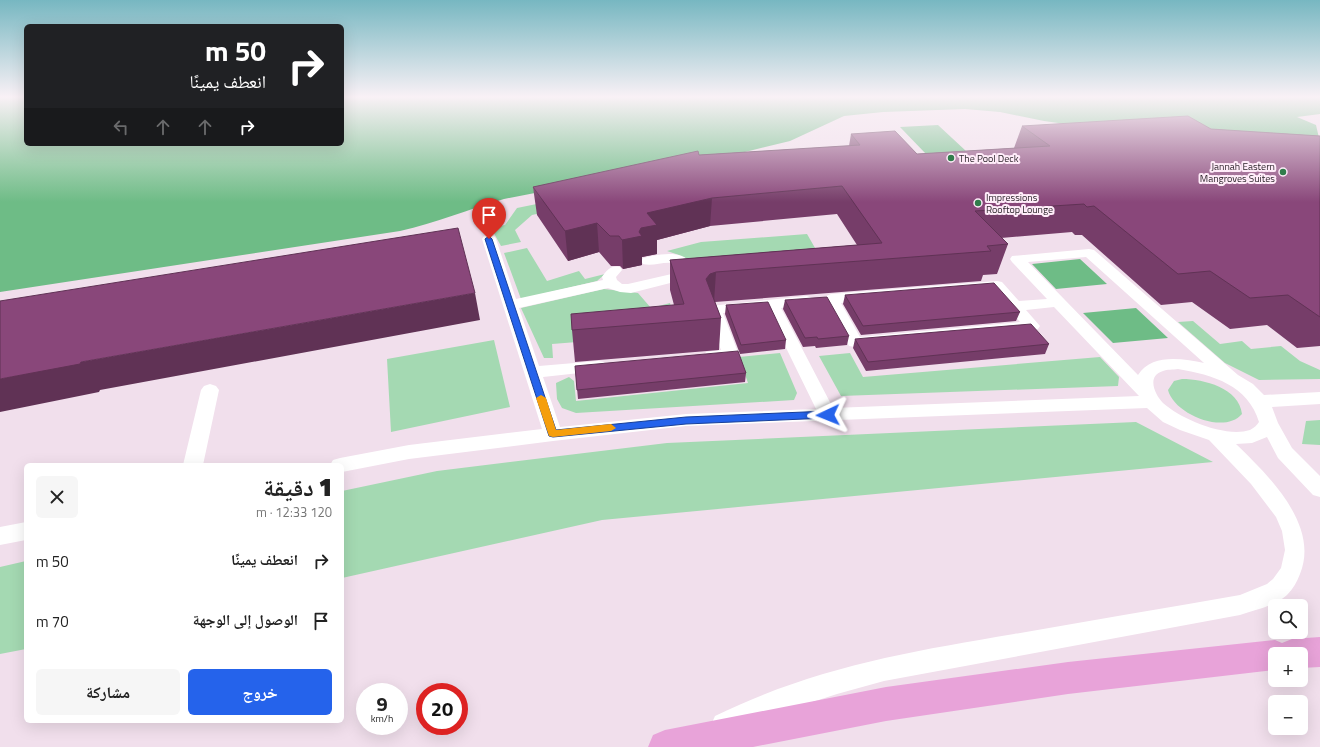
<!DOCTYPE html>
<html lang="ar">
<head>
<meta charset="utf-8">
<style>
  body { margin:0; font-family:"Titillium Web","Noto Naskh Arabic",sans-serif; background:#f6f6f6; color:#222; direction:rtl; height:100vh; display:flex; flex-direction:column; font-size:15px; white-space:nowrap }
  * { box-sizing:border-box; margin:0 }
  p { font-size:13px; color:#767676 }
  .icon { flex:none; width:22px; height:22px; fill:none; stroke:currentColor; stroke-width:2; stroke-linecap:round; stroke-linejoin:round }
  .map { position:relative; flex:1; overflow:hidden; direction:ltr }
  .sheet { position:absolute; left:24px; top:463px; width:320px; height:260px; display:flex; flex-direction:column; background:#fff; border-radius:6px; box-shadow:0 4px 16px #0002; direction:rtl }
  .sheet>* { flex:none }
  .banner { position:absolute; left:24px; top:24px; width:320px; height:122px; border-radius:6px; box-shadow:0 4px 16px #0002; direction:rtl; background:#202124; color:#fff; overflow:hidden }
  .buttons { position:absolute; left:1268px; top:599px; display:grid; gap:8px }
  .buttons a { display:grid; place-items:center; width:40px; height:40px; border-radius:6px; background:#fff; box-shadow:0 4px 16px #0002; font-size:20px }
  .speed { position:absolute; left:356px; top:683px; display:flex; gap:8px; font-size:20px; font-weight:700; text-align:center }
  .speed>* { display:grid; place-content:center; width:52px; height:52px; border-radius:50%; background:#fff; box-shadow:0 4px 16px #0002; line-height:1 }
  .speed small { font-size:10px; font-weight:400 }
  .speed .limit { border:6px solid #d22; background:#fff; color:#111 }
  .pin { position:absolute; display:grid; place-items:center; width:34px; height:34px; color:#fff; margin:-41px -17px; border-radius:50% 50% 50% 0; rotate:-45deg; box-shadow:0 0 4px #0007 }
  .pin .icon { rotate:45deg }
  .me { position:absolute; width:44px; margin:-22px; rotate:268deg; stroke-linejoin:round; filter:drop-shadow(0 0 3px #0008) }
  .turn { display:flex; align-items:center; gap:14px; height:84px; padding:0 12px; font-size:18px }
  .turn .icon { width:52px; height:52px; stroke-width:2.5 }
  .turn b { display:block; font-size:28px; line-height:34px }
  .lanes { display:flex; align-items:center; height:38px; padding:0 12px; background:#0003; justify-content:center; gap:20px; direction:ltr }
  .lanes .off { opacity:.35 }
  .round { display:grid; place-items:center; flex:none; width:42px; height:42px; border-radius:6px; background:#f6f6f6 }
  .summary { display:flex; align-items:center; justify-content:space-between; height:68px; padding:0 12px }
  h1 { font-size:24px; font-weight:800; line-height:30px }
  .cta { display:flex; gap:8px; margin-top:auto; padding:8px 12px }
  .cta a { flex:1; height:46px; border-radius:6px; background:#2563eb; color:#fff; font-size:16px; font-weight:800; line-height:46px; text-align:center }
  .cta a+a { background:#f6f6f6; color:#222 }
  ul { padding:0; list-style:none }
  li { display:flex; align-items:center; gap:12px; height:60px; padding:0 12px }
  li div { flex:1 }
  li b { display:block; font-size:15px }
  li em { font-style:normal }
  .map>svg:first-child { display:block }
  .green { fill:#a4d9b2 }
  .water { fill:#6ebc86 }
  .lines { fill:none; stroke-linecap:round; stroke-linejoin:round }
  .lane { fill:#fff; fill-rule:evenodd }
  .primary { fill:#e8a3d9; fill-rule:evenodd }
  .wall { fill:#763d69 }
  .shaded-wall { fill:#603255 }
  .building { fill:#89477a; stroke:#603255 }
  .route { fill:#2563eb; stroke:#184099 }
  .slow { fill:#f59e0b }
  .poi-dot { fill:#317d4c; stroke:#ffecf9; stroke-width:1.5 }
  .labels { text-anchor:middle; stroke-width:4; stroke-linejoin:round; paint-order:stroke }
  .far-poi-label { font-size:10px; fill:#2c252a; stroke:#ffecf9; text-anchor:start }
</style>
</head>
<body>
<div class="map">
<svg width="1320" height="747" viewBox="0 0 1320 747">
  <rect width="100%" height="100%" fill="#f1dfec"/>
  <path class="green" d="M797,151l-117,32 -148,32 -17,15 6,12 -20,4 -10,-18 14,-3 12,-17z
    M807,234l23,40 -140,-13 -11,-6 -12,-4 34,-9z
    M527,248l20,33 32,-10 6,8 20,-5 -8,7 -76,18 -17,-46z
    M604,289l34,4 13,15 19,-5 8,31 -126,10 1,14h-9l-23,-50z
    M1193,321l27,23 22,-3 9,8 30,-3 19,15 20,9v9l-61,1 -34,-17 -47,-41z
    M494,340l16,67 -119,25 -4,-73z
    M780,353l17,40 -3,7 -218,13 -14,-5 -5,-9 -1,-16 13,-6 5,4 2,20 172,-18 -9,-26z
    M850,353l13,24 237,-20 19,20 -1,9 -277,10 -22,-40z
    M1182,379c22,0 57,9 60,35 -18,21 -68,0 -74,-24l6,-9z
    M1320,420v25l-18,-1 4,-23z
    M1136,422l77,40 -611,58 -260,58v-87l95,-20 230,-28z
    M26,561v88l-26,5v-87z"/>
  <path class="water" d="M0,97h26v47h316v-47h978v17l-23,3 19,8 3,13 -225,-10 -50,-7 -44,-9 -35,-3 -82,3 -39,4 -54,25 -45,11 -241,47c-35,10 -68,24 -104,32l-400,61z
    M938,125l28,26 -40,3 -26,-27z
    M1080,259l27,25 -51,5 -24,-25z
    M1136,308l32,30 -55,5 -30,-30z"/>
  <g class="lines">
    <path class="lane" d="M489,235l5,1 2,3 20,60 87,-19 -1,-3c5,-7 9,-12 18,-10l2,3 -6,7 1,3 5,4h6l48,-11 4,-4 -1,-4c-12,-6 -24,2 -36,-1l-2,-3 2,-3c18,-4 45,-10 51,12l-8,9 -55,14 -11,-1 -12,-4 -89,20 20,58 59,-5 6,1 2,4 -2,4 -6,1 -55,6 17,50 126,-13 130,-5 -48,-98 2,-2 -47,4 16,42 -2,4c-10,2 -21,3 -31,1l-2,-4 2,-4 15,-2 -15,-41 3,-3 98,-10 5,2 3,3 -3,3 -31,4 52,100 306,-12 -85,-89 -28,3 14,16 -2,3 -6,2 -177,16 -6,-1 -2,-4 -24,-43 3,-3 5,-2 166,-13 5,1 17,19 28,-2 -35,-37 -2,-3 2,-3 77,-7 5,1 144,125 15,9 11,11 56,-3v12l-48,3 6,16 14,25 28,28v21l-7,-2 -35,-37 -11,-21 -15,6 -16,1c32,31 84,81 64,130 -3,8 -7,15 -13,21 -12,11 -32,15 -47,20l-356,66 -47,13 -46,15 -67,29 -9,-4 -4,-9 4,-9c98,-48 192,-64 299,-82 75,-13 151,-26 226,-39l27,-11 6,-5 8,-11 4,-18 -3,-19 -6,-14 -25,-33 -42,-44 -29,-10 -17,-8 -16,-14 -461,18 -133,15 -144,18 -67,13v-7h-12l3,-5 7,-2 69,-13 133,-16 -60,-190 2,-3zM1086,257l118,106c-21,-4 -52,-10 -66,12l-110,-113zM993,290l27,32 -160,15 -19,-34zM1178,369c35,6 70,16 81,53 -2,3 -5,6 -9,8 -25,8 -69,-11 -87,-27 -8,-8 -17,-27 0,-32 4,-2 10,-1 15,-2z
      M210,384l6,2 3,4 -16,75h-20l18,-75 3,-4z
      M26,522v18l-26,5v-18z"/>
    <path class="primary" d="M1320,637v30l-19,1v-14h-26v16l-207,24 -182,27 -133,26h-105l5,-12 12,-5 221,-43 182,-25 207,-22 7,3 10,-4z"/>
  </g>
  <path class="wall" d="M1022,126l189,3 109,7v210l-23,2 -30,-23 -37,4 -38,-27 -31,3 -79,-70h-7l-3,-3 -71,6 7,6 -11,30 -14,1 -2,6 -266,21 6,16 -2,32 -144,12 -3,-32 102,-25 -4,-15v-30l187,-15 -20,-31 -127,12 -53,14v14l-15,3v8l-19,4 -3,-3h-9l-12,-14 -31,9 -31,-46 -4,-28 166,-32 150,-9 2,-12 66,20 97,-6z
    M845,295l175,17 -4,9 -155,14 -18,-31z
    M785,300l64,36 -2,9 -31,3 -1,-2 -12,1 -20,-38z
    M726,305l60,35 -1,9 -45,5 -15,-40z
    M855,339l194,5 -4,10 -179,17 -13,-23z
    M575,366l171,7 -1,9 -167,17z"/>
  <path class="shaded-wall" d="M712,198l-2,28 -53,14v14l-15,3v8l-19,4 -1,-29 17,-8 8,-19z
    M597,223l2,29 -31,9 -3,-30z
    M716,272l-2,30 -8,-23 4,-5z
    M475,293l5,27 -380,70 -1,2 -99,20v-33l81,-17z"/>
  <path class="building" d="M1188,116l23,13 109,7v181l-32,-22 -38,3 -40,-27 -32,3 -84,-68 -7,1 -3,-3 -109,7 33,33 -21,2 4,5 -275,21 -6,2 -4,5 15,39 -149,12 -1,-16 113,-10 -14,-44 212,-17 -40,-57 -130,12 -65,15 10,12 -16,3 -2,4 3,4 -20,4 -3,-4h-9l-13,-13 -32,8 -32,-44 165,-36 1,4 161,-10 -9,-11 44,-3 22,23 133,-8 -28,-20z
    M458,228l17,65 -394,69 -1,2 -80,15v-78z
    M994,283l26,29 -157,14 -18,-31z
    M827,297l22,39 -31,3 -1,-2 -12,1 -20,-38z
    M768,302l18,38 -45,5 -15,-40z
    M1031,324l18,20 -181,18 -13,-23z
    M738,351l8,22 -169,17 -2,-24z"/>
  <linearGradient id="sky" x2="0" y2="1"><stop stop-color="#77b7c1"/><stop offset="0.48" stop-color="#f9f1f6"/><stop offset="1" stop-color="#f9f1f6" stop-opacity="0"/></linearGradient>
  <rect width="1320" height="202" fill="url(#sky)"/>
  <path class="route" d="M489,236l3,3 64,191 130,-13 142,-6 5,4 -5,3 -142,6 -133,13 -4,-1 -64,-197z"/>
  <path class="slow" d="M541,395l5,3 10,32 55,-6 5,4 -5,3 -58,6 -4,-1 -13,-38z"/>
  <g class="poi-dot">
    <circle cx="951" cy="158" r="4"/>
    <circle cx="1283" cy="172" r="4"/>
    <circle cx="978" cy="203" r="4"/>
  </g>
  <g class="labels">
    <g class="far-poi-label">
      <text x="959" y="162">The Pool Deck</text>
      <text x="1275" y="170" text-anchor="end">Jannah Eastern<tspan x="1275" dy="12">Mangroves Suites</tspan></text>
      <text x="986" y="201">Impressions<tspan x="986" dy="12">Rooftop Lounge</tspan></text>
    </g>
  </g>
</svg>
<div class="buttons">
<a><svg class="icon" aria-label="search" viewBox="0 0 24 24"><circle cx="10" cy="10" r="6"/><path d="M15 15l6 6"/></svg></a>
<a>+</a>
<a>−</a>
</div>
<div class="speed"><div>9<small>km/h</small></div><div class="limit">20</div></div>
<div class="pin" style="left:489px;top:239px;background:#d93025"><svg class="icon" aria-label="arrive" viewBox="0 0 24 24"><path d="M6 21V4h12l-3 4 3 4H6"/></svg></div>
<svg class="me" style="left:828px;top:415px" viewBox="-20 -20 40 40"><path d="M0-17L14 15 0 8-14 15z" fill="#2563eb" stroke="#fff" stroke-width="4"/></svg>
<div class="banner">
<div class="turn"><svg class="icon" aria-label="right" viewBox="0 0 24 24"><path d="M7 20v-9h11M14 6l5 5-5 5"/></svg><div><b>50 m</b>انعطف يمينًا</div></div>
<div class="lanes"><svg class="icon off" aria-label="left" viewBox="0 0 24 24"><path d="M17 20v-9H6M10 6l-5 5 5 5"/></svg><svg class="icon off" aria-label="ahead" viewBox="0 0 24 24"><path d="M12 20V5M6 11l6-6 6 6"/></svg><svg class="icon off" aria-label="ahead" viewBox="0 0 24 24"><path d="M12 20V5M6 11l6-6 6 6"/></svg><svg class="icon" aria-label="right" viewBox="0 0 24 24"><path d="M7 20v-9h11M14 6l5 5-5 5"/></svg></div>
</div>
<section class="sheet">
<div class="summary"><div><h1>1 دقيقة</h1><p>120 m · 12:33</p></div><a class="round"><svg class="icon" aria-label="close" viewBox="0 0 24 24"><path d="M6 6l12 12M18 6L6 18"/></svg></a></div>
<ul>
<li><svg class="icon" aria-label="right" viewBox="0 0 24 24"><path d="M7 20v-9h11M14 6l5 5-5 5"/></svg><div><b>انعطف يمينًا</b></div><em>50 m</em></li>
<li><svg class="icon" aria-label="arrive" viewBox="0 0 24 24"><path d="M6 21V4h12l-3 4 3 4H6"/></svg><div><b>الوصول إلى الوجهة</b></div><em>70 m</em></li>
</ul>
<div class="cta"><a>خروج</a><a>مشاركة</a></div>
</section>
</div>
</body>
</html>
